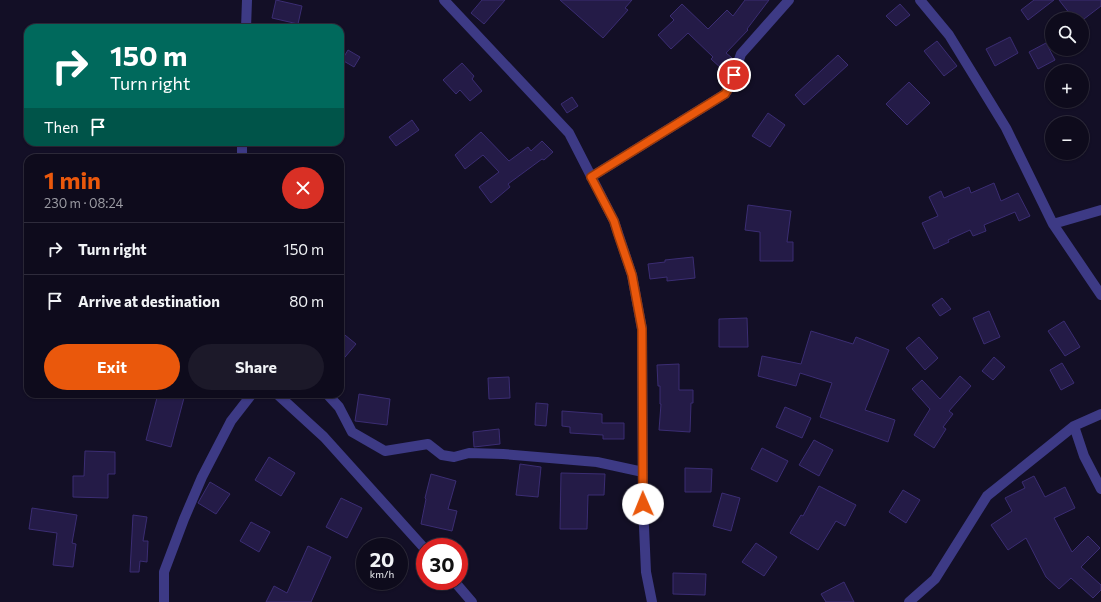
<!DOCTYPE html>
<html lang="en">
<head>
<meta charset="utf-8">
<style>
  body { margin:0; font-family:Commissioner,sans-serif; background:#1c1929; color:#f1f3f6; height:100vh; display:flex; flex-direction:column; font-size:15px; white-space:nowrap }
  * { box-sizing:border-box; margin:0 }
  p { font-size:13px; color:#9b9ba3 }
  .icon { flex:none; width:22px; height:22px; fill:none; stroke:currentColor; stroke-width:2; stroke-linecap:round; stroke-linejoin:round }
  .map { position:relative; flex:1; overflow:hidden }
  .panel { position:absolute; left:24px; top:154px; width:320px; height:244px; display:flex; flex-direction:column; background:#0e0b1c; border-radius:12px; box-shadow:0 1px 3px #0004,0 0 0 1px #2e2b3b }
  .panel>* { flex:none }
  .guide { position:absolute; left:24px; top:24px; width:320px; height:122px; border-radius:12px; box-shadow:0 1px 3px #0004,0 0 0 1px #2e2b3b; background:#00695c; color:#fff; overflow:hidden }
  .tools { position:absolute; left:1045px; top:12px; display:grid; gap:8px }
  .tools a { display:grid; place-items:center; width:44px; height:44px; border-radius:50%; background:#0e0b1c; box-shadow:0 1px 3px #0004,0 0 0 1px #2e2b3b; font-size:20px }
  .speed { position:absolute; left:356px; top:538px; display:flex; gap:8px; font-size:20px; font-weight:700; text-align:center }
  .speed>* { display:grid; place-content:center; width:52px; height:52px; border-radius:50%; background:#0e0b1c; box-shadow:0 1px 3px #0004,0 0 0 1px #2e2b3b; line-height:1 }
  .speed small { font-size:10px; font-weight:400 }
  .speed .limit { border:6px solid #d22; background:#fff; color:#111 }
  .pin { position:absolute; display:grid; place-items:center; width:34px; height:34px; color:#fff; margin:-17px; border:2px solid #fff; border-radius:50%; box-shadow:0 1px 4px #0007 }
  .me { position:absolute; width:44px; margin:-22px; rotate:359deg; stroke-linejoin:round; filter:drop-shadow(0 0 3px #0008) }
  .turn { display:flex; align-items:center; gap:14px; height:84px; padding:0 20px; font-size:18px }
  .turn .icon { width:52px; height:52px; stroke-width:2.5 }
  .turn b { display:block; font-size:28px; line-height:34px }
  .then { display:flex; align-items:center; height:38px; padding:0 20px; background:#0003; gap:8px; font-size:15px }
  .round { display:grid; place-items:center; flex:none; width:42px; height:42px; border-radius:21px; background:#1c1929 }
  .summary { display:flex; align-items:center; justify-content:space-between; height:68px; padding:0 20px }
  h1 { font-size:24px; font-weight:700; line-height:30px; color:#ea580c }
  .action { display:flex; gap:8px; margin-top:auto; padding:8px 20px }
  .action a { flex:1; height:46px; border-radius:24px; background:#ea580c; color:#fff; font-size:16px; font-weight:700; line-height:46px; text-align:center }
  .action a+a { background:#1c1929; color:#f1f3f6 }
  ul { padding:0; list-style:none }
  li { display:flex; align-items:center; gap:12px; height:52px; padding:0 20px; border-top:1px solid #2e2b3b }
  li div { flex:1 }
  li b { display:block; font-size:15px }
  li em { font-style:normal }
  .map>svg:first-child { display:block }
  .building { fill:#241b47; stroke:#3b2d73 }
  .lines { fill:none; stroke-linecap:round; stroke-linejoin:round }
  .minor { stroke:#3d3a85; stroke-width:10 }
  .route-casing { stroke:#983908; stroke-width:10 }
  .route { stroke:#ea580c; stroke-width:7 }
</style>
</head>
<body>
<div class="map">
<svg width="1101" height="602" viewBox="0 0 1101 602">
  <rect width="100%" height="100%" fill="#130f26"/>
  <path class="building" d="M276,0l26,6 -4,18 -26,-6z
    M482,0h23l-21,24 -13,-11z
    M560,0h72l-7,8 3,2 -25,28z
    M745,0h24l-22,29 1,1 -22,23 6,5 -10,11 -11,-10 2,-2 -25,-24 -17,16 -13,-14 16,-15 -4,-4 12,-12 26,25 19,-19 6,6z
    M1034,0h20l-26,20 -7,-10z
    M1059,0h42v6l-17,13h-10z
    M900,4l10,11 -14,11 -10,-10z
    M1010,37l8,16 -23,13 -9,-17z
    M937,41l20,25 -13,10 -20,-25z
    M1046,43l9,17 -17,9 -9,-17z
    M348,50l12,7 -6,10 -12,-7z
    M838,55l10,10 -44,40 -9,-10z
    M462,63l12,13 -2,3 10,12 -12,10 -10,-11 -4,4 -13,-14z
    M909,82l21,21 -23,22 -21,-21z
    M572,97l6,9 -11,7 -6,-9z
    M768,113l17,12 -15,22 -18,-11z
    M412,120l7,10 -23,16 -7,-9z
    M481,132l28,29 19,-14 3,4 11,-10 11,11 -9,8 -2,-1 -34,25 2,3 -19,16 -12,-16 20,-15 -16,-17 -18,14 -10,-14z
    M994,183l7,18 17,-8 12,23 -11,5 -4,-9 -31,13 2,6 -13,5 -3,-6 -22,10 1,2 -15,7 -12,-26 16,-7 -9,-19 12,-6 3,7 25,-11 2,6z
    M748,205l43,6 -4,31h6v19h-33v-29l-15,-2z
    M693,257l2,21 -28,3v-4l-17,2 -2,-15 17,-2v-2z
    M942,298l9,11 -11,7 -8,-11z
    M989,311l11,26 -16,7 -11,-26z
    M747,318l1,29h-29v-28z
    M1064,321l16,26 -15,9 -17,-25z
    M340,331l16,13 -16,19z
    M811,331l42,13 3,-7 33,13 -24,60 30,10 -7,22 -68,-25 12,-34 -32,-10 -4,13 -38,-10 4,-20 39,8z
    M919,337l19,21 -13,12 -19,-22z
    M994,357l11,10 -12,13 -11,-9z
    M1062,363l12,20 -13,7 -11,-20z
    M679,364v26h14v13h-2l-1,29 -31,-2 2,-26h-1v-18h-2l-1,-21z
    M960,376l11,10 -22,25 4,3 -10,13 3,2 -12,19 -20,-13 16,-26 -18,-20 10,-9 18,19z
    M509,377l1,21 -21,1 -1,-21z
    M158,394h27l-14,53 -25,-7z
    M359,394l31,5 -3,26 -32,-4z
    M536,403l12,1 -2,22 -11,-1z
    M785,407l26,11 -9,20 -26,-11z
    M562,411l40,3v9h22v16h-21v-4l-33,-2v-6l-8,-1z
    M499,429l1,15 -26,3 -1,-15z
    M814,440l19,10 -14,26 -20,-11z
    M762,448l26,13 -11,21 -26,-13z
    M85,451l30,1v22h-7v24l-35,-1v-21h11z
    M269,457l26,16 -14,23 -26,-16z
    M520,464l21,3 -3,30 -22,-2z
    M685,468l27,1 -1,23h-26z
    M561,473l44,1 -1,21h-16l-1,34h-27z
    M431,474l25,7 -8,28 9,2 -5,20 -31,-7 5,-25 -1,-1z
    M1034,476l11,21 20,-10 10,21 -21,10 18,34 16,-16 12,12 -19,19 20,18v5l-8,8 -22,-20 -12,11 -13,-12 -20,-39 -18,12 -17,-25 21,-14 -7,-13 20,-10 -3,-6z
    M210,482l20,12 -14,20 -18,-11z
    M819,486l37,19 -11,21 -9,-5 -18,29 -28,-17 11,-18 2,1z
    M903,490l17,10 -14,23 -17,-11z
    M722,493l18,5 -9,33 -18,-5z
    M341,498l21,10 -15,30 -21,-11z
    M32,508l45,7 -5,28 4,1 -3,23 -20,-2 4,-32 -28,-4z
    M133,515l14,2 -4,24h5l-1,21 -7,-1 -1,11h-9z
    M251,522l19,10 -11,20 -19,-11z
    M756,543l21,14 -13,19 -22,-14z
    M308,546l23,11 -20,45h-45l8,-16 13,7z
    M673,573l33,1 -1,21 -32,-1z
    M844,582l10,20h-28l-5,-8z"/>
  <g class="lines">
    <path class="minor" d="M444,0l125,133 45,88 18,54 10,54 1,175 3,68 6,30
      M920,0l29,35 57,93 47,96 48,71
      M246,28l1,-28
      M242,158v-16
      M591,177l134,-83 5,-8 11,-32 48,-54
      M1053,224l48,-14
      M277,394l47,43 101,112
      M327,394l12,13 13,25 33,19 43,-7 14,11 12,2 15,-4 34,1 94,8 46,10
      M1074,426l10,30 17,33
      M454,581l18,21
      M164,602v-30l20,-53 18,-42 29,-56 21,-27
      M909,602l26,-23 52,-83 87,-70 27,-12"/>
  </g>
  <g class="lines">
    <defs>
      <path id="route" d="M643,504l-1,-175 -10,-54 -14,-41 -4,-13 -23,-44 134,-83 5,-8 4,-11"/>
    </defs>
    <use href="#route" class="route-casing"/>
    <use href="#route" class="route"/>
  </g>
</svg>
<div class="tools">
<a><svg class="icon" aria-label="search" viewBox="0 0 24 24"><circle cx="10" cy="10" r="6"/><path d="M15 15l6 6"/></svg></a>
<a>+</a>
<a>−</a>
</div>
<div class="speed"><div>20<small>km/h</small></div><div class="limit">30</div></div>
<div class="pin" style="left:734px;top:75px;background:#d93025"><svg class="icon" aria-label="arrive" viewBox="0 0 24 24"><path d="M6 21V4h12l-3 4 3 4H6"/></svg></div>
<svg class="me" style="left:643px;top:504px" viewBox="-20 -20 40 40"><circle r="19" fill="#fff"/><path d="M0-13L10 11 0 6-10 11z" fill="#ea580c"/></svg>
<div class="guide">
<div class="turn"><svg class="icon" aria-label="right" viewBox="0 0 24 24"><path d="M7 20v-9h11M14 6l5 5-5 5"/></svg><div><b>150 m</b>Turn right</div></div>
<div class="then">Then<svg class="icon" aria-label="arrive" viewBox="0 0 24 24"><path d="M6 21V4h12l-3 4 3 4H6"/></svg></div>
</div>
<section class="panel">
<div class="summary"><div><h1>1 min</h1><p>230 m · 08:24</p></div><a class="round" style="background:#d93025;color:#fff"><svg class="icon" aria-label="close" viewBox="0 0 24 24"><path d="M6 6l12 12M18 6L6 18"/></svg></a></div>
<ul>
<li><svg class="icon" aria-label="right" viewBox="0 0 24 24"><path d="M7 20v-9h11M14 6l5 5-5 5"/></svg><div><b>Turn right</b></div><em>150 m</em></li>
<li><svg class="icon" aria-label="arrive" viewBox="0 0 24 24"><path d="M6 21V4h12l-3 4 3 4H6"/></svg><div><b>Arrive at destination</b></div><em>80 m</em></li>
</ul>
<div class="action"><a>Exit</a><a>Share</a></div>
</section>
</div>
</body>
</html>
